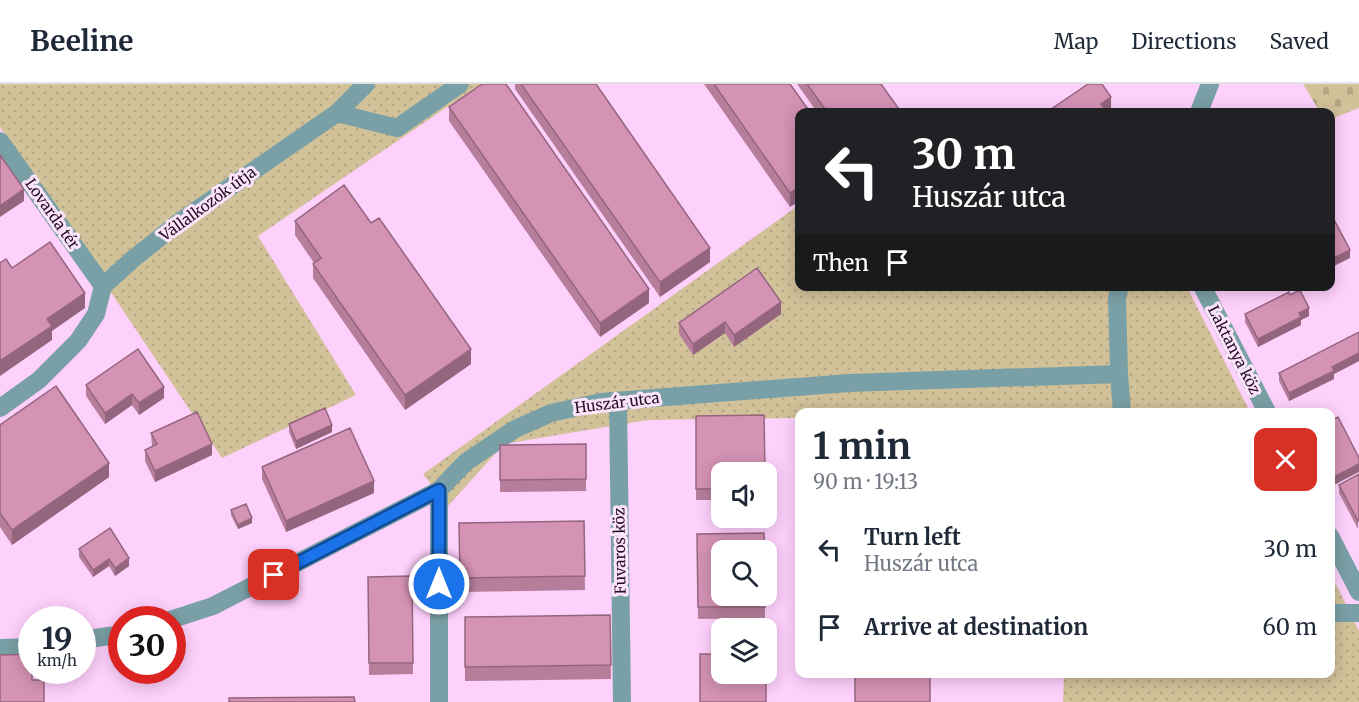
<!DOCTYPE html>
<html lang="en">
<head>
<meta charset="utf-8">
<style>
  body { margin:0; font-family:Merriweather,serif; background:#f6f6f7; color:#1f2937; height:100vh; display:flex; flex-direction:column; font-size:22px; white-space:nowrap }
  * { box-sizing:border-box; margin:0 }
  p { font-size:20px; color:#747a83 }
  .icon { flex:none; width:33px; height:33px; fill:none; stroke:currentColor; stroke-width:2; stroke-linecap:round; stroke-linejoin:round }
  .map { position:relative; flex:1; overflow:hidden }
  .details { position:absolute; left:795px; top:324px; width:540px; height:270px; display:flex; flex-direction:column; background:#fff; border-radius:12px; box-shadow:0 3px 15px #0003 }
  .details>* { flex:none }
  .banner { position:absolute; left:795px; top:24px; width:540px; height:183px; border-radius:12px; box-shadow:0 3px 15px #0003; background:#202124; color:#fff; overflow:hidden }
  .controls { position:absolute; left:711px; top:378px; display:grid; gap:12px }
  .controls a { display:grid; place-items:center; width:66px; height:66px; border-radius:12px; background:#fff; box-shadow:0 3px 15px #0003; font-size:30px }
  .speed { position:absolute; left:18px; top:522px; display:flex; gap:12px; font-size:30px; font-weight:700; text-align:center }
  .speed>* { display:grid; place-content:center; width:78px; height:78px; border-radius:50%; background:#fff; box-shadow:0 3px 15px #0003; line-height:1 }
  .speed small { font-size:15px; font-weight:400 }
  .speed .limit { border:9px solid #d22; background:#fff; color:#111 }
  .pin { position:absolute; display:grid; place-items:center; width:51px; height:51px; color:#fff; margin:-26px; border-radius:12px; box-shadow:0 3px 9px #0006 }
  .me { position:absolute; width:66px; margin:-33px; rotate:0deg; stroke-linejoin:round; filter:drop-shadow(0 0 4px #0008) }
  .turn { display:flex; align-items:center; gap:21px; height:126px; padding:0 18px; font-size:27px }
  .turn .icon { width:78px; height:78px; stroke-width:2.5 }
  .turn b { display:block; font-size:42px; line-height:51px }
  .then { display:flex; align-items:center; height:57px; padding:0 18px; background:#0003; gap:12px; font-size:22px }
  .round { display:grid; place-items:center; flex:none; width:63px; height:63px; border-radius:12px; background:#f6f6f7 }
  .head { display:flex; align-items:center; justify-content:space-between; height:102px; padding:0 18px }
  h1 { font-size:36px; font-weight:700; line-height:45px }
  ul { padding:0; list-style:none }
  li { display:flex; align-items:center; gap:18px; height:78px; padding:0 18px }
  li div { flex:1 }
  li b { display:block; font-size:22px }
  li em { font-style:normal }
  header { display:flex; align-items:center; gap:36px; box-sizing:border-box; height:84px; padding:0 30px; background:#fff; border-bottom:2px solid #e0e1e3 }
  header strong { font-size:28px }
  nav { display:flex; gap:33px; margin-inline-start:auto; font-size:21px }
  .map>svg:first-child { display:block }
  .grass { fill:url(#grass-dots) }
  .cemetery { fill:url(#cemetery-stones) }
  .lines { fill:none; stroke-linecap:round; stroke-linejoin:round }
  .street { stroke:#79a0a6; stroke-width:18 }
  .wall { fill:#b67e9b }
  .shaded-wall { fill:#94667e }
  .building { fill:#d492b4; stroke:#94667e; stroke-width:1.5 }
  .route-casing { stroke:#114b97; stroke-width:15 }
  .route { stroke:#1a73e8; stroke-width:10 }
  .labels { text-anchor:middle; stroke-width:6; stroke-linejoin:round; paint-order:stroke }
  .street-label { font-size:15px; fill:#241024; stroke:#fde6fc }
</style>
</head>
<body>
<header>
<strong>Beeline</strong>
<nav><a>Map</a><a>Directions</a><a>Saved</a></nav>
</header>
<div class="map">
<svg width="1359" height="618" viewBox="0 0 1359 618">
  <defs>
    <pattern id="grass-dots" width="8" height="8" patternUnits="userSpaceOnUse" patternTransform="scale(1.5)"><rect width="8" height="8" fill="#d2c29a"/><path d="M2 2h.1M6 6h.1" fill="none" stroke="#b4a685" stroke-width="1.8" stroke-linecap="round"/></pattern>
    <pattern id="cemetery-stones" width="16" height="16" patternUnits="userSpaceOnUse" patternTransform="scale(1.5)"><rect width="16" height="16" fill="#d2c29a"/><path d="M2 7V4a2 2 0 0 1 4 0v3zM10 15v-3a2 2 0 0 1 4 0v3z" fill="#b4a685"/></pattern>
  </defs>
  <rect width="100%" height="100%" fill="#fed0fc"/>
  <path class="grass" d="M0,0h481l-223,152 98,159 -134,63 -222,-331z
    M799,121l1,81 387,1 63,125h-450l-1,6 -151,2 -144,24 -56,62 -25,-32z
    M1331,490l28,57v71h-296l1,-28h266z"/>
  <path class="cemetery" d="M1303,0h56v24l-28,11 -1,-7h-10z"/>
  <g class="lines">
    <path class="street" d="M1199,28l11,-28
      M337,29l60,15 63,-44
      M0,57l103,145
      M1120,202l-3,12 2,76 3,38
      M1202,202l65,126
      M618,317l4,301
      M0,324l39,-28 39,-39 18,-27 7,-28 30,-27 45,-36 159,-110 29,-29
      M1330,452l29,56
      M1330,529h29
      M170,536l43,-14 226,-116 27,-28 49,-33 36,-16 50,-11 248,-19 270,-9
      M82,556l40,-6
      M0,564l32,-1
      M439,618v-212"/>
  </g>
  <path class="wall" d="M515,0h81l114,178 -50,35 -145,-208z
    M704,0h86v123z
    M797,0h84l20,28h-84z
    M449,23l200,196 -49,34 -151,-216z
    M295,137l76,2 100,141 -66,46 -92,-132v-14l1,-1 -19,-28z
    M1290,211l19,21 -8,4v5l-43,22 -13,-25v-8z
    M781,230l-47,33 -9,-14 -32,22 -14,-21v-11z
    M1359,248v29l-25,13v5l-45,22 -10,-20v-8z
    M86,301l78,13 -25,17 -7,-10 -27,19 -19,-28z
    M696,332l26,56v28h-26z
    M1330,337l29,37 -25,27 -4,-8z
    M289,340l43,8 -36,17 -7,-17z
    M0,341l109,52 -97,68 -12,-18z
    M151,349l61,22 -57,27 -10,-21v-11l7,-4z
    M586,360v47l-86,1v-47z
    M262,383l112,26 -88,39 -24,-53z
    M1359,390l-1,55 -19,-36v-8z
    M231,426l21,13 -14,6 -7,-14z
    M584,437l1,69 -125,2 -1,-69z
    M697,450l68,62v22l-67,1z
    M79,465l50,17 -14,10 -6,-10 -16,11 -14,-20z
    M412,492l1,98 -44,1 -1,-98z
    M610,531l1,64 -146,2v-64z"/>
  <path class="shaded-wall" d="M1111,13v11l-6,4 -4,-8z
    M800,102v15l-10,6v-14z
    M24,105v12l-24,16v-11z
    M710,164v14l-50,35v-15z
    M1350,166v8l-20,10v-8z
    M649,205v14l-49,34v-14z
    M85,209v15l-33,23v9l-52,36v-15l47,-42z
    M781,218v12l-47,33v-12z
    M1309,224v8l-8,4v5l-43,22v-8l41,-26z
    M725,238v11l-32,22v-11z
    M471,265v15l-66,46v-15z
    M1359,269v8l-25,13v5l-45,22v-8l43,-26z
    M164,303v11l-25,17v-12z
    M132,310v11l-27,19v-11z
    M332,341v7l-36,17v-8z
    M212,360v11l-57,27v-11z
    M109,379v14l-97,68v-15z
    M1359,380v8l-25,13v-8z
    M374,397v12l-88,39v-11z
    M252,434v5l-14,6v-4z
    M129,474v8l-14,10v-8z
    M109,475v7l-16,11v-7z"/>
  <path class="building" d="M482,0h24l143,205 -49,34 -151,-216z
    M521,0h75l114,164 -50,34z
    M714,0h76l20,28h-10v74l-10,7z
    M807,0h74l20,28h-74z
    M1088,0h14l9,13 -10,7 6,8h-60z
    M0,71l24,34 -24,17z
    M344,101l27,38 8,-5 92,131 -66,46 -92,-131 8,-6 -26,-37z
    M1330,128l20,38 -20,10z
    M50,158l35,51 -38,26 5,7 -52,35v-98l6,-4 6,9z
    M757,184l24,34 -47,33 -9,-13 -32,22 -14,-21z
    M1300,206l9,18 -10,5 2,4 -43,22 -13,-25 44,-22 1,3z
    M1359,248v21l-27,14 2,4 -45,22 -10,-20z
    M138,265l26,38 -25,16 -7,-9 -27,19 -19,-28z
    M56,302l53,77 -97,67 -12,-17v-88z
    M325,324l7,17 -36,16 -7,-17z
    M197,328l15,32 -57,27 -10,-21 12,-6 -6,-11z
    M764,331l1,57h-43v17h-26v-73z
    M1338,333l21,41v6l-25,13 -4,-8v-48z
    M350,344l24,53 -88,40 -24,-54z
    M586,360v35l-86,1v-35z
    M1359,390v47h-1l-19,-36z
    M246,420l6,14 -14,7 -7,-15z
    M584,437l1,55 -125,2 -1,-55z
    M110,444l19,30 -14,10 -6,-9 -16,11 -14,-21z
    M764,449l1,17h-43v46h43v11h-67l-1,-73z
    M412,492l1,87h-44l-1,-86z
    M610,531l1,50 -146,2v-50z
    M32,570v26h12v22h-44v-47z
    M700,570h22v20h44v28h-66z
    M855,590h75v28h-75z
    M354,613l1,5h-126v-4z"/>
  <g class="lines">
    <defs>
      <path id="route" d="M274,491l165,-85v94"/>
    </defs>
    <use href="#route" class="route-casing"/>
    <use href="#route" class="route"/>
  </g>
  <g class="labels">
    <g class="street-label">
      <text transform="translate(208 120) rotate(-36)" y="5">Vállalkozók útja</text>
      <text transform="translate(52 130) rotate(55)" y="5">Lovarda tér</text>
      <text transform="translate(1234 266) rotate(63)" y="5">Laktanya köz</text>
      <text transform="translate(617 319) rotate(-7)" y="5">Huszár utca</text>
      <text transform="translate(620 467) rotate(-91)" y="5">Fuvaros köz</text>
    </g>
  </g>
</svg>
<div class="controls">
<a><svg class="icon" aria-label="sound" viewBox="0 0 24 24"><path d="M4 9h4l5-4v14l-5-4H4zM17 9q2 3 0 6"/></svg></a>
<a><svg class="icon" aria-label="search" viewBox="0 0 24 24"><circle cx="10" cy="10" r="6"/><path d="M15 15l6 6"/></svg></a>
<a><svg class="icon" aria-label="layers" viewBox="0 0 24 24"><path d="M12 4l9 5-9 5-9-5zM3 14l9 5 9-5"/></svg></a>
</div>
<div class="speed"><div>19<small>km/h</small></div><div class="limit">30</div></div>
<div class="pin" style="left:274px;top:491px;background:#d93025"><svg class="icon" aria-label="arrive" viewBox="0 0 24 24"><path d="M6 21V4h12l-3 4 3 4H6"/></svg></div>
<svg class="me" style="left:439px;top:500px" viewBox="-20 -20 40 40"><circle r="17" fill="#1a73e8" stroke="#fff" stroke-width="3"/><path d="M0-11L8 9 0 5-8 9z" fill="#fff"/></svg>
<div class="banner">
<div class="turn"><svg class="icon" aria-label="left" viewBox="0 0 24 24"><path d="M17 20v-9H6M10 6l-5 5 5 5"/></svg><div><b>30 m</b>Huszár utca</div></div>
<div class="then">Then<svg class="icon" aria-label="arrive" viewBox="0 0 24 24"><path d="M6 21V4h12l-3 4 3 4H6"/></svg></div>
</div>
<section class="details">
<div class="head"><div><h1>1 min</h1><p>90 m · 19:13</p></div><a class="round" style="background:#d93025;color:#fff"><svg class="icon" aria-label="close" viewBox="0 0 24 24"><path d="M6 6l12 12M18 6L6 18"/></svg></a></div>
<ul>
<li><svg class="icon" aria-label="left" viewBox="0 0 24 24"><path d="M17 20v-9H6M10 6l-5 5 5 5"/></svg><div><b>Turn left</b><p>Huszár utca</p></div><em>30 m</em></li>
<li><svg class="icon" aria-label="arrive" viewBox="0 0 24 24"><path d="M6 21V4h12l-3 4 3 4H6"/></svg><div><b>Arrive at destination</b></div><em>60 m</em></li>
</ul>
</section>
</div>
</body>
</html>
